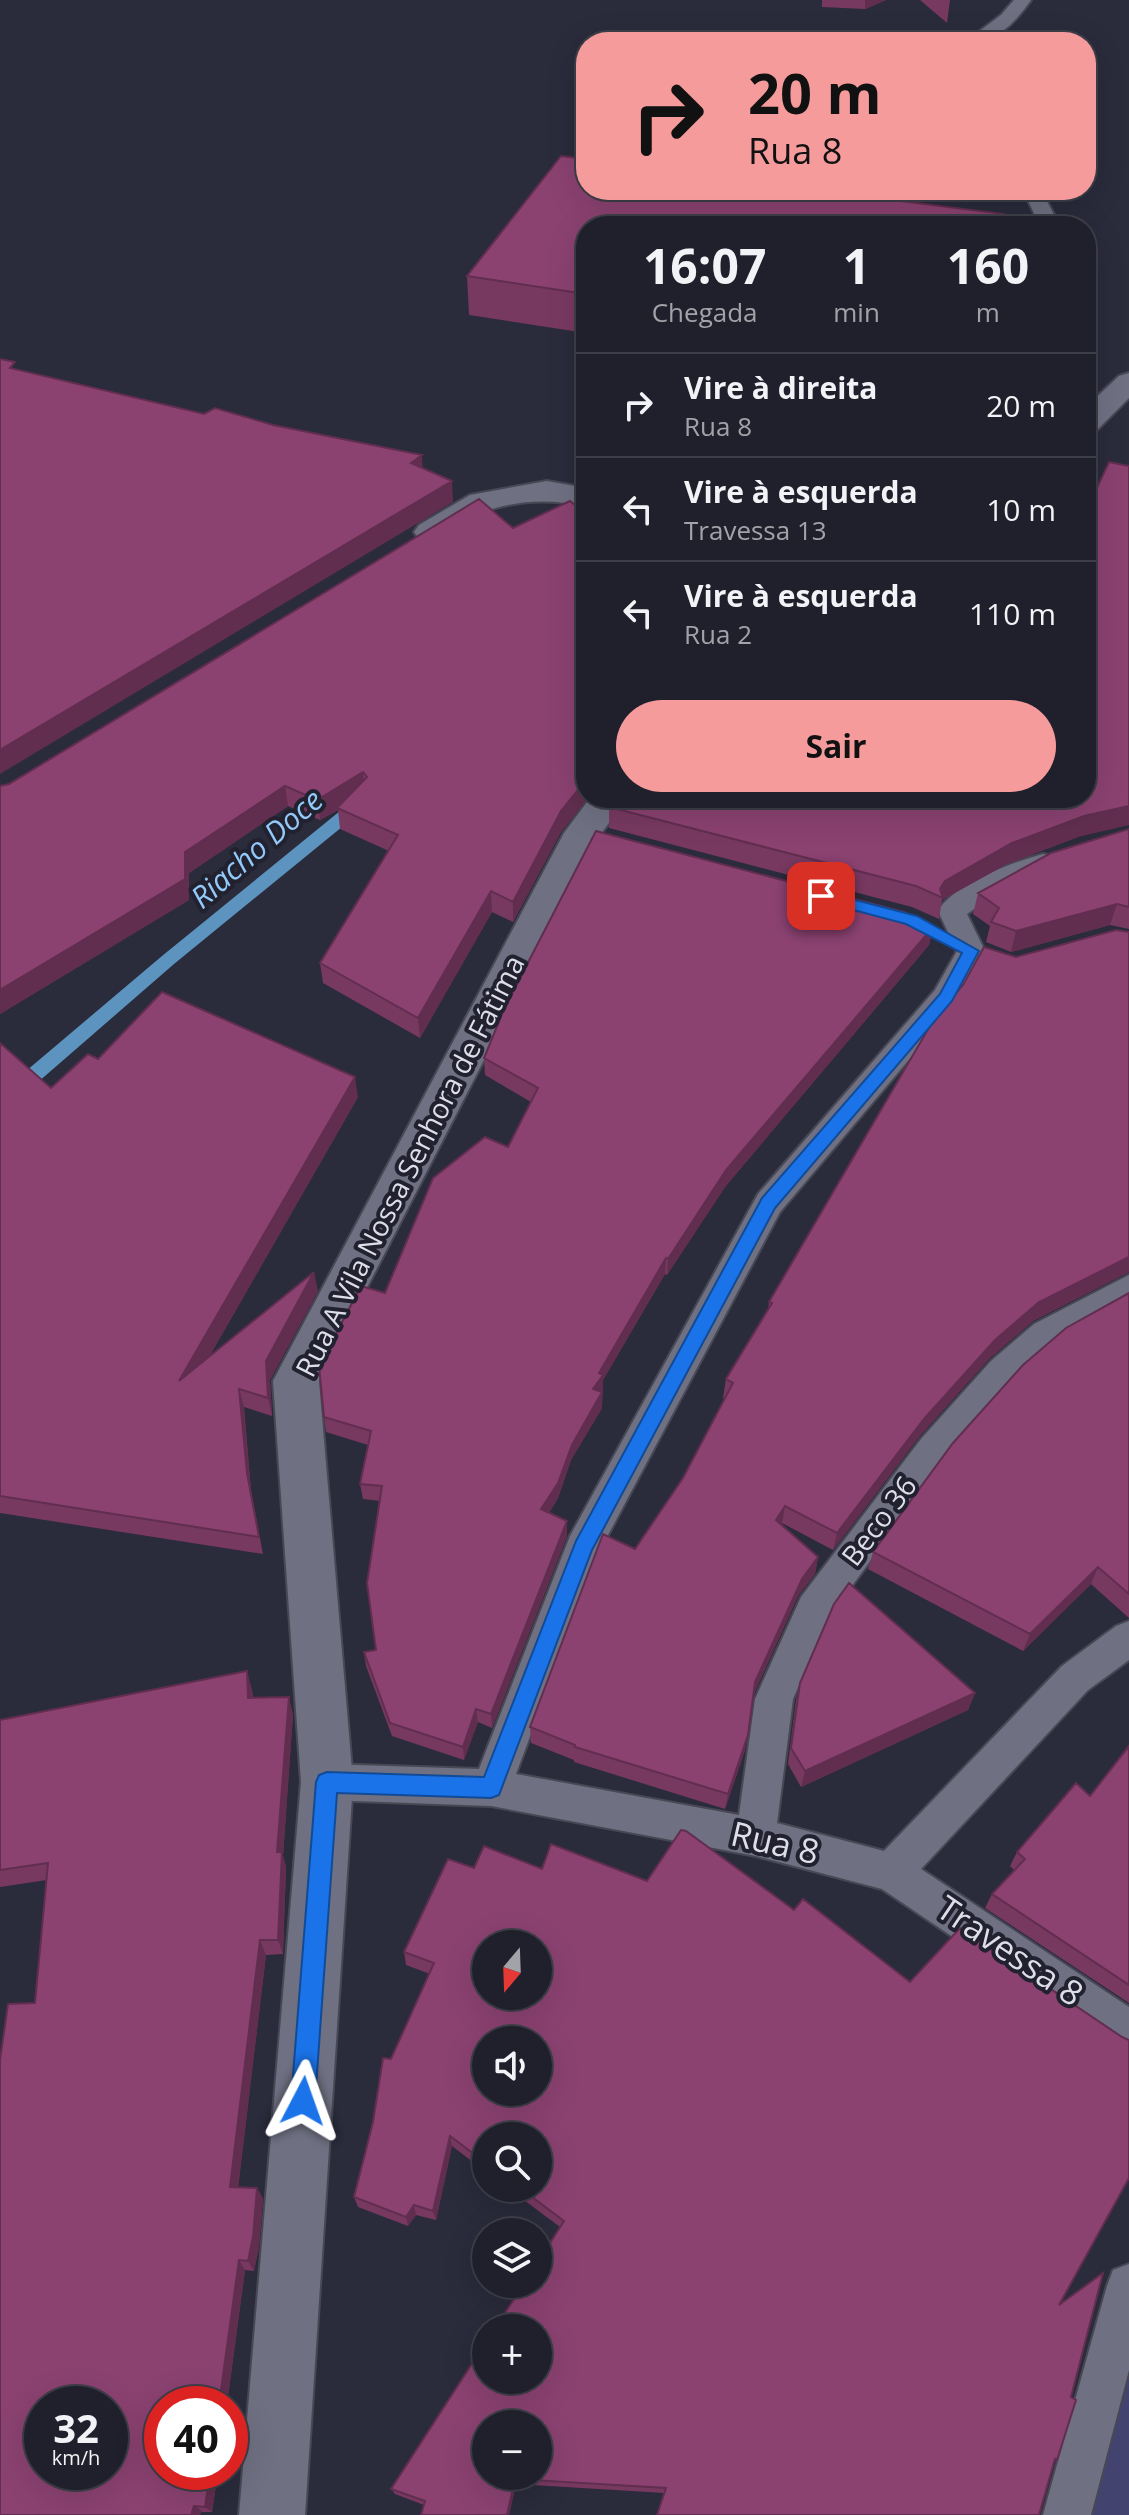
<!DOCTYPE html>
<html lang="pt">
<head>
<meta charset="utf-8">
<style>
  body { margin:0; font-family:"Open Sans",sans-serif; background:#282834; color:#f1f3f6; height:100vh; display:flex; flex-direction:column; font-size:30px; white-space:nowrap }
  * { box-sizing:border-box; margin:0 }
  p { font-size:26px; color:#a2a3a9 }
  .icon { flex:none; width:44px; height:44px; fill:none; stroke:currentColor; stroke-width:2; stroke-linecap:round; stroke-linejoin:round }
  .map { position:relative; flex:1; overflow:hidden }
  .sheet { position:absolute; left:576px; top:216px; width:520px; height:592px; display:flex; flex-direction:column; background:#20202c; border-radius:32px; box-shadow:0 8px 32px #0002,0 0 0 2px #3d3e48 }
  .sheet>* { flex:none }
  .guide { position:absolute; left:576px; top:32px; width:520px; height:168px; border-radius:32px; box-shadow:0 8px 32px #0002,0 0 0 2px #3d3e48; background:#f59b9c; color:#111; overflow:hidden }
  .needle { width:52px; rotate:199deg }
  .tools { position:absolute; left:472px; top:1930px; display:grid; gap:16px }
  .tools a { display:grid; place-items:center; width:80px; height:80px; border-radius:50%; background:#20202c; box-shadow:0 8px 32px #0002,0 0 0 2px #3d3e48; font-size:40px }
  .speed { position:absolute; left:24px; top:2386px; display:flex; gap:16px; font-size:40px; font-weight:700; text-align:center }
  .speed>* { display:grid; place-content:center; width:104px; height:104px; border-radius:50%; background:#20202c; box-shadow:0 8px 32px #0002,0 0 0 2px #3d3e48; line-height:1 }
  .speed small { font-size:20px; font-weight:400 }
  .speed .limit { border:12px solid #d22; background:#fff; color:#111 }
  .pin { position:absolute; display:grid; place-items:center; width:68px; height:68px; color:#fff; margin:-34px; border-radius:16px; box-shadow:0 4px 12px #0006 }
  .me { position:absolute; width:88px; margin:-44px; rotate:4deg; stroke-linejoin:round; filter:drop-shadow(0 0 6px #0008) }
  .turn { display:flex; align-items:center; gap:28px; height:168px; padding:0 40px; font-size:36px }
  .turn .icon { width:104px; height:104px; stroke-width:2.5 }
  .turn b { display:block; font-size:56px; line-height:68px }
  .eta { display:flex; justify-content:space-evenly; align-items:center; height:136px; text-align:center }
  .eta b { font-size:48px; font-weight:700; line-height:56px }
  .button { display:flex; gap:16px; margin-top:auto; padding:16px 40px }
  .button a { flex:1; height:92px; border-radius:48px; background:#f59b9c; color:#111; font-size:32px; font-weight:700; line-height:92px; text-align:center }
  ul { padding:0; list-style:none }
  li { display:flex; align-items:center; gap:24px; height:104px; padding:0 40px; border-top:2px solid #3d3e48 }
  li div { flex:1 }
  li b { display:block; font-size:30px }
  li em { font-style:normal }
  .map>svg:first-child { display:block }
  .green { fill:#434370 }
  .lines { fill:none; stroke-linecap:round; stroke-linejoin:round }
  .stream { fill:#5d94bf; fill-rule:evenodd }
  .service-casing { stroke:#484855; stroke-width:4 }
  .tertiary-casing { stroke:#484855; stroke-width:4 }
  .service { fill:#6f7082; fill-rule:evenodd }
  .tertiary { fill:#6f7082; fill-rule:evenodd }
  .wall { fill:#783961 }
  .shaded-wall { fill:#612e4f }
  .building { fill:#8b4271; stroke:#612e4f; stroke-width:2; fill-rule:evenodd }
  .route { fill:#1a73e8; stroke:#114b97; stroke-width:2 }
  .labels { text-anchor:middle; stroke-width:8; stroke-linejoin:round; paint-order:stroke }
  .street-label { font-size:28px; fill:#dddee8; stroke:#212130 }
  .water-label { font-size:30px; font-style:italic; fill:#92c9f8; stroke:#212130 }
  .near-street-label { font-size:34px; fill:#dddee8; stroke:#212130 }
</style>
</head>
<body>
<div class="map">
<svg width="1129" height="2515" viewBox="0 0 1129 2515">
  <rect width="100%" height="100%" fill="#2a2b3b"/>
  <path class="green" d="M1129,2356v159h-39z"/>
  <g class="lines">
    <path class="stream" d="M354,795l8,5 -9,18 -179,146 -167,145 -7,2v-18l162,-137 178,-145 8,-15z"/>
    <defs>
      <path id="service" d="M1014,0h17c-18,25 -34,42 -66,42l36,-27z
        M1023,190h18l19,36h-20z
        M1043,854l10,2 4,7 -4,7 -56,23 -30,21 18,37 -29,53 -176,208 -181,340 -83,222 223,41 16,-116 46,-102 120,-158 70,-78 43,-37 95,-49v29l-71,40 -43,37 -70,78 -118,161 -34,79 -16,124 107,28 178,-185 54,-40 13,-5v39l-41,30 -167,179 208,138v45l-15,-6 -232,-157 -126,-33 -265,-50 -164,-6 -14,-5 -5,-13 5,-13 14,-5 152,5 91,-233 188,-342 177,-204 22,-39 -19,-40c16,-27 75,-49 105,-57z
        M1129,2264v106l-38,145h-48l64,-229 6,-16z"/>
      <path id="tertiary" d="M1129,373v25l-32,32 -11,3v-26l33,-31z
        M547,481l39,7v18c-33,-6 -60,-7 -94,3 -26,8 -44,37 -73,30l-5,-7 5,-7 51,-30z
        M590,798h37l-29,40 -279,543 34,401 -48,733h-66l62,-733 -28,-401 291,-548z"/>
    </defs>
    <use href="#service" class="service-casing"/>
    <use href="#tertiary" class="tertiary-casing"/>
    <use href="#service" class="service"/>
    <use href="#tertiary" class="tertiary"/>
  </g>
  <path class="wall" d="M822,0h64l-21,9 -43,-2z
    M920,0h30l-3,23z
    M586,226v107l-117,-18 -2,-39z
    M479,499l107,299h2l-27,34 -48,90 -21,-10 -72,126 -97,-55 -3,-20 69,-112 -49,-22 -2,-19 -18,10 -32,-14 -99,67v27l-189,114v-228l9,-2z
    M749,798h337l-8,39 -71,27 -65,36 -3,19 -27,-12 -303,-79v-21l142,-1z
    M1129,829v100l-19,-4 -99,27 -25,-10 4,-16 -17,-12 5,-21z
    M933,927l-4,18 -204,242 -58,88 -2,-1 -62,106 -1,28 -31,52 -13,38 -9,15 18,8v15l-75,192 -14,-6 -14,38 -72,-24 -26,-70 -2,-14 12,-2 4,-149 -17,-2 -3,-15 8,-39 -42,-13 -2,-15 61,-124 123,-146 23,-45 -46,-27 -1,-17z
    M1129,932v340l-96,49 -44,38 -70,78 -86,113 -51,-27v1l36,33 -3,17 -17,22 -45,100 -8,54 -20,59 -151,-47v-2l-43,-17 -1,-16 105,-178 48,-71 42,-80h-2l3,-19 42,-68 1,-9 247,-345z
    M0,1043l51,45 47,-29 260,38 -149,260 109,-66 -48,89 2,36 -28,-9 7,84 12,63 -263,-41z
    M1129,1293v325l-38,-34 -68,67 -155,-82 5,-17z
    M800,1683l175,10 -7,17 -167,77 -13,-23 8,-64z
    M252,1689l1,9 40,16 -10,142 3,11 -3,87 -17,1 -28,232 19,1 6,11 -4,48 -5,24 -9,-1 -18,134h-65v68h56l-6,40 -212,3 35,-512 12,-123 -47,7v-167z
    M1129,1746v257l-144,-95 7,-14 22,-24 -4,-4 7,-14 73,-56z
    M474,1868l68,1 105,12 147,29 116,72 212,55 -63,268 12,92 -14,63 -3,2 -390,31 -148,-9 -7,31h-88l3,-10 -29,-11 -4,-5 169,-262 -52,-39h30l-52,-52v36l-34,-26 -16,74 -20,-5 -8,11 -50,-19 -4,-10 37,-138 39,-85 -24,-9 -2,-13z"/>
  <path class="shaded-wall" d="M865,0h21l-21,9z
    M422,455l1,21 -12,-13z
    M452,481l1,21 -453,272v-24z
    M363,772l2,21 -45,27 -3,-20z
    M586,780v18h2l-27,34 -48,90v-20l48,-91z
    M285,786l3,20 -99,67v27l-189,114v-24l185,-138z
    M1129,806v19l-51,12 -71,27 -65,36 -2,-11 5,-8 67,-38 72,-27z
    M491,891l1,21 -72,126 -2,-20z
    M1117,904l-7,21 -99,27 5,-21z
    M933,927l-4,18 -204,242 -58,88 1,-16 58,-89z
    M355,1077l3,20 -173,302 -6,-18z
    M1129,1257v15l-96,49 -44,38 -70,78 -86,113 4,-17 87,-114 71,-79 44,-38z
    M666,1258l-1,16 -62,106v11l-10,14v-16l6,-16z
    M314,1272l4,19 -48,89 2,36 -4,-18 -2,-37z
    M239,1389l5,18 7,84 12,63 -16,-81z
    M602,1392v16l-31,52 -13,38 -16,26 -1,-15 31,-64z
    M785,1506l-3,17 -9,14 3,-17z
    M567,1521v15l-75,192 -1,-14z
    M818,1557l-3,17 -17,22 -46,102 3,-16 47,-103z
    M1098,1567l-7,17 -68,67 7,-17z
    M247,1671l5,18 1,26 -5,-17z
    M975,1693l-7,17 -167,77 4,-16z
    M289,1697l4,17 -10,142 3,11 -3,87 -5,-14 -1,-88z
    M476,1709l2,13 -14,38 -1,-13z
    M748,1735l-3,15 -20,59 3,-15z
    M260,1940l6,15 -29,243 -7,-11z
    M450,2136l2,10 -16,74 -3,-9z
    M257,2188l6,11 -4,48 -5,24 -6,-10z
    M414,2205l2,10 -8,11 -2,-9z
    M239,2260l6,10 -18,134h-8z
    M210,2472h8l-6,40 -7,-5z
    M515,2479l1,5 -7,31h-2z
    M194,2506l8,5 -2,4h-9z"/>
  <path class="building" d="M561,156l25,3v31h228l190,24 -3,12h-415v68l-119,-18z
    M0,359l15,3 -5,6 194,46 11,-6 58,17 149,30 -11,8 41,18 -452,269z
    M1109,462l20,4v340l-45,10 -72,27 -67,38 -5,8 3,9 -27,-12 -307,-79 7,-9h111l32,10 -3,-10h330v-312l11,2z
    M479,499l34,29 57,-27 11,9 5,-3v273l-25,31 -48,91 -22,-11 -73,127 -98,-55 78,-128 -61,-27 30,-31 -4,-5 -46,28 -32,-14 -100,66v27l-185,111v-204l9,-2z
    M1129,829v78l-12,-3 -101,27 -25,-9 8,-14 -21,-15 73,-40z
    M596,831l308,81 29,15 -207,243 -58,89 -2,-1 -67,115 4,2 -10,14 9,3 -30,53 -14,38 -17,26 26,12 -76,193 -15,-5 -13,38 -73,-24 -26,-71 12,-2 -9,-67 15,-97 -22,-2 11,-53 -47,-14 -5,-51 42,-80 24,7 48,-115 52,-41 23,10 30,-59 -54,-30 21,-51z
    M1116,930l13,2v325l-90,45 -44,38 -71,79 -87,114 -52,-27 -9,14 42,37 -16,22 -47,103 -7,53 -20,59 -153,-47v-2l-45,-18 73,-193 32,15 48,-71 50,-95 -7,-4 46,-76 -3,-1 165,-283 29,-34 21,-38 32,10z
    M162,992l193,85 -176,304 135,-109 -48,89 2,37 -29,-9 8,84 12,64 -259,-41v-453l51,45 37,-34 10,5z
    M1129,1293v301l-31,-27 -68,67 -157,-82 80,-109 70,-78 43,-37z
    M849,1583l126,110 -170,78 -14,-23 9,-65 34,-79z
    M247,1671l1,27 41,-1 -12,155h5l-4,88h-18l-30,247 27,1 -4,49 -5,24 -9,-1 -20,144h-57v68h48l-5,35 -11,-1 -3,9h-191v-455l8,-56 27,-1 13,-140 -48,7v-150zM42,2404h68v68h-68z
    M1129,1746v239l-137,-91 33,-35 -8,-7 59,-69 14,13z
    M681,1830l5,1 108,79 9,-11 107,83 50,-54 162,109 7,3v138l-70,127 44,-32 -32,124 5,3 -19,60 -2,-1 -16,56h-382l9,-27 -151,-9 -8,36h-86l4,-14 -34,-12 95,-147v38h52v-52h-43l29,-44h14v-22l26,-41 -44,-33h18v-52h-52v27l-36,-27 -17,75 -19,-6 -8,12 -52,-20 19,-75 10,-64 8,1 43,-96 -30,-11 44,-93 26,9 10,-22 58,23 9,-25 96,37zM486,1944h52v52h-52zM486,2040h52v52h-52zM486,2424h52v52h-52z"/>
  <path class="route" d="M821,891l96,25 62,35 -27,50 -177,207 -183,342 -93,245 -8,3 -154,-5 -22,308 -3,8 -9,4 -8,-4 -4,-8 25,-319 3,-7 8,-3 157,5 92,-236 186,-343 178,-204 22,-41 -56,-29 -90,-24v-7z"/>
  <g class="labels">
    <g class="street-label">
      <text transform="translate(410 1166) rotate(-63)" y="10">Rua A Vila Nossa Senhora de Fátima</text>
      <text transform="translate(879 1521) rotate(-53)" y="10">Beco 36</text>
    </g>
    <g class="water-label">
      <text transform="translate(257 849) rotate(-41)" y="10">Riacho Doce</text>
    </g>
    <g class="near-street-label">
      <text transform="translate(775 1843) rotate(13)" y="12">Rua 8</text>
      <text transform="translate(1010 1951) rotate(34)" y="12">Travessa 8</text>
    </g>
  </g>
</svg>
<div class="tools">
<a><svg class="needle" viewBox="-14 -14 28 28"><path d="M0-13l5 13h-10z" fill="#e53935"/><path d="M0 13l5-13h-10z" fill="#a2a3a9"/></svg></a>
<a><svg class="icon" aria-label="sound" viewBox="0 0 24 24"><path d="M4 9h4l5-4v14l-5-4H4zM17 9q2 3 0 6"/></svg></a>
<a><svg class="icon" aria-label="search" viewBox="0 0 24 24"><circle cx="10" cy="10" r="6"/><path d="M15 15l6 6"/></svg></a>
<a><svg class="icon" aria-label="layers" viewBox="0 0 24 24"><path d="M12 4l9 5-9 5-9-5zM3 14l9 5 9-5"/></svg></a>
<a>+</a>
<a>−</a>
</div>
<div class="speed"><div>32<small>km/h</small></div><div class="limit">40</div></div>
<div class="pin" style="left:821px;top:896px;background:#d93025"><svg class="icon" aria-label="arrive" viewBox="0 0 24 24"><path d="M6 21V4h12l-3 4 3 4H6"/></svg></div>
<svg class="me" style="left:303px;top:2101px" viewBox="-20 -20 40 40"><path d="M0-17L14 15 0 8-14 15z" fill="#1a73e8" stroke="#fff" stroke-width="4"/></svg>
<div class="guide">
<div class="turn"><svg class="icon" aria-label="right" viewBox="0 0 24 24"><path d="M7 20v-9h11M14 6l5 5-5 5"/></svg><div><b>20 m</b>Rua 8</div></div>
</div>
<section class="sheet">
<div class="eta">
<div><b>16:07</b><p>Chegada</p></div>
<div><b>1</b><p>min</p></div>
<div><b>160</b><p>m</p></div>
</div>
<ul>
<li><svg class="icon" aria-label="right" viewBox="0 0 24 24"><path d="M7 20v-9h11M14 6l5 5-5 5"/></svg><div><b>Vire à direita</b><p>Rua 8</p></div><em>20 m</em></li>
<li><svg class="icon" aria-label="left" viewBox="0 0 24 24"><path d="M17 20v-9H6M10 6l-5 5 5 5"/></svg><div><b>Vire à esquerda</b><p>Travessa 13</p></div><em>10 m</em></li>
<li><svg class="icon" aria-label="left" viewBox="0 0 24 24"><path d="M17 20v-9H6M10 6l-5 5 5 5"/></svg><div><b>Vire à esquerda</b><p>Rua 2</p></div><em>110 m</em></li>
</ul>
<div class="button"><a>Sair</a></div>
</section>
</div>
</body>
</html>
